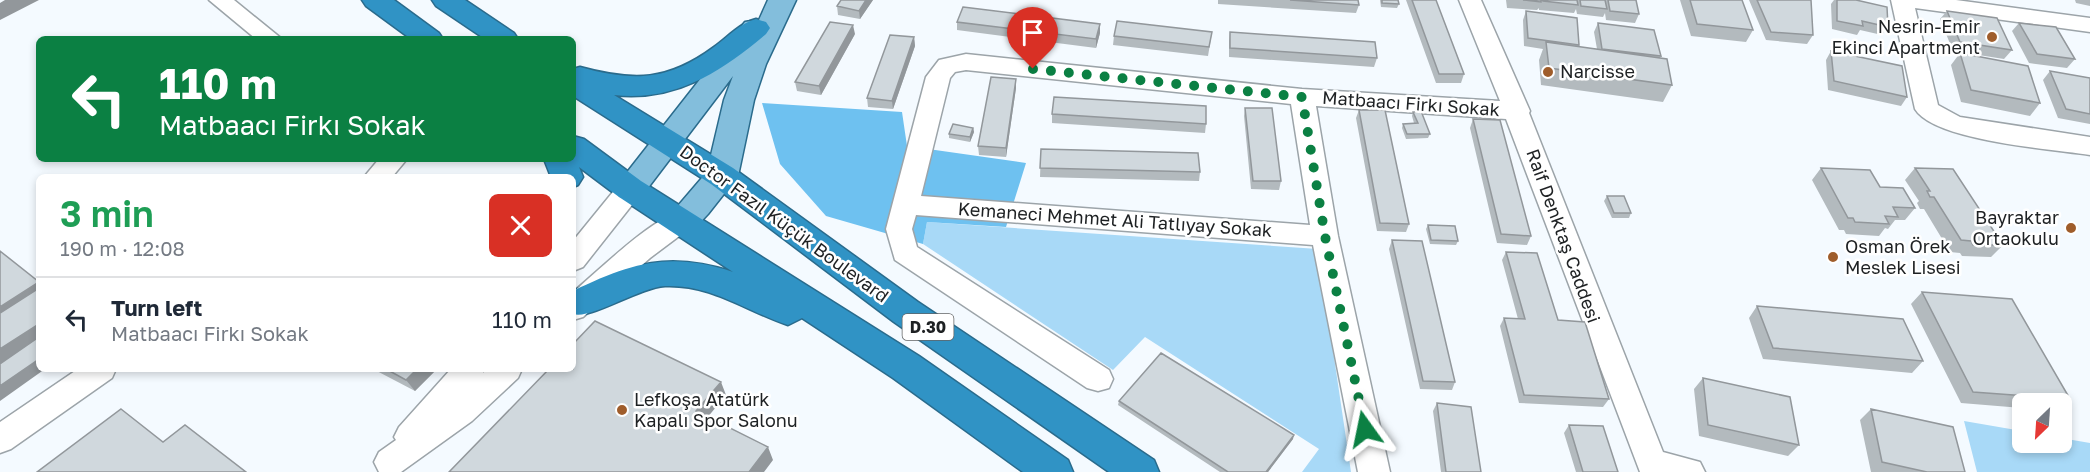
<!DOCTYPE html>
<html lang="en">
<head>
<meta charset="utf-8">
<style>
  body { margin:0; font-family:"Golos Text",sans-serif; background:#f6f6f7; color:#1f2937; height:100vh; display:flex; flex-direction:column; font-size:22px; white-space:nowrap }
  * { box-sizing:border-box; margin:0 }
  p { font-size:20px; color:#747a83 }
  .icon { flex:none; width:33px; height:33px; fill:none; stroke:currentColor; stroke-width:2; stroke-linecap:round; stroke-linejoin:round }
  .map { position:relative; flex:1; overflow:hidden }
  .sheet { position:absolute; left:36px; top:174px; width:540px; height:198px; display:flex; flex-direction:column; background:#fff; border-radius:9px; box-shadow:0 3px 9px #0003 }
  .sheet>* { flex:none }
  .top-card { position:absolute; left:36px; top:36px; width:540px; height:126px; border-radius:9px; box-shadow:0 3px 9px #0003; background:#0b8043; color:#fff; overflow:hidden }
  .needle { width:39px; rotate:205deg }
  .buttons { position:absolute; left:2012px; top:393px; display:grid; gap:12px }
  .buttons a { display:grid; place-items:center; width:60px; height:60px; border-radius:9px; background:#fff; box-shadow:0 3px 9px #0003; font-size:30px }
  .pin { position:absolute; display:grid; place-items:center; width:51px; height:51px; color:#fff; margin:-62px -26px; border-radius:50% 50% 50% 0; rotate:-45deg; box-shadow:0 0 6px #0007 }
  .pin .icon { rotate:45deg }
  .me { position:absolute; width:66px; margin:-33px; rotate:348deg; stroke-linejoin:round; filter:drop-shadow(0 0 4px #0008) }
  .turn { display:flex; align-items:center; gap:21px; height:126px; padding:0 24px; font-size:27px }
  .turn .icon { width:78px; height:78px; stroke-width:2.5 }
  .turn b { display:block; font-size:42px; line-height:51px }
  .round { display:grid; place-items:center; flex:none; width:63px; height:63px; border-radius:9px; background:#f6f6f7 }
  .summary { display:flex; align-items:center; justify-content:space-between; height:102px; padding:0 24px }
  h1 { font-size:36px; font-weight:600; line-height:45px; color:#1e9e55 }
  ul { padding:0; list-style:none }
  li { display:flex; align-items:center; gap:18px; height:84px; padding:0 24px; border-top:2px solid #e0e1e3 }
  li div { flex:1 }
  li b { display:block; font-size:22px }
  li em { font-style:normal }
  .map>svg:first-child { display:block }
  .green { fill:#a8d9f7 }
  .forest { fill:#6ec1f0 }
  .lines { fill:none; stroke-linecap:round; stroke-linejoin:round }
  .minor-casing { stroke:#9ca4a9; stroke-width:3 }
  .major-casing { stroke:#2a6b8c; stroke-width:3 }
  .highway-casing { stroke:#2a6b8c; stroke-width:3 }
  .minor { fill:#fff; fill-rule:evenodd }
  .major { fill:#83bedc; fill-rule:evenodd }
  .highway { fill:#3093c5; fill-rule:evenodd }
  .wall { fill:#b3babe }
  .shaded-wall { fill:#92979b }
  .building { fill:#d0d8dd; stroke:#92979b; stroke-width:1.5 }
  .route { stroke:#0b8043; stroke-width:10; stroke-dasharray:0 18 }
  .poi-dot { fill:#9f5d2b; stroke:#fff; stroke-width:2 }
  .labels { text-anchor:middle; stroke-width:5; stroke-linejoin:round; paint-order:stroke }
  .shield { fill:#fff; stroke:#626465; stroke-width:1.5 }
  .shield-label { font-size:16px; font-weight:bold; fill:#1e2123 }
  .poi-label { font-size:18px; fill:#1e2123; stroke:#fff; text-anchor:start }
  .street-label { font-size:18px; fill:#1e2123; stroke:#fff }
</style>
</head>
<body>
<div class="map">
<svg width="2090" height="472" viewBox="0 0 2090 472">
  <rect width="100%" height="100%" fill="#f4faff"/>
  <path class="green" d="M927,222l391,27 33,223h-49l17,-23 -174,-112 -32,33 -190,-126z
    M1964,421l58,10v11h39v-4l29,5v29h-113z"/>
  <path class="forest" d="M762,103l140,9 5,34 119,17 -20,64 -79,-5 -4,22 -97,-28 -46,-52z"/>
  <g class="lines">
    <defs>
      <path id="minor" d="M209,0h25l48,39h-26z
        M1459,0h22l49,111 -1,2 134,339 37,10 5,10h-65l-134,-353 -190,-13 22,130 52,236h-32l-45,-227 -397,-30 -4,14 5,18 192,123 4,9 -4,9 -11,3 -11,-3 -192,-128 -9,-31 40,-152 13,-17 27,-6 336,35 198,12zM966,70l325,34 19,121 -389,-29 29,-118 5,-6z
        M1891,0h65l134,18v14l-175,-24 23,97 22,12 130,20v18c-38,-6 -156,-14 -175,-46z
        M379,159h28l-15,18h-28z
        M630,180l9,2 4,7 -4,7 -56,71 -10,4v-30l48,-59z
        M681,211l9,3 4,7 -4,7 -40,30 -67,59 -10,3v-28c28,-23 75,-71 108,-81z
        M78,369h38l-4,9 -101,71 -11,4v-31z
        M451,369h34l-2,4 4,-4h35l-4,9 -46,43 -71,51h-22l-5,-10 5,-10 17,-12 -2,-3 5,-10z"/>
      <path id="major" d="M768,0h28l-30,64 -12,36 -16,76 -30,38 -15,16 -12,3 -12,-3 -4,-9 42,-49 17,-72 9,-24 -92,121 -11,4 -11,-4 -5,-8 131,-167 14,-2z"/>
      <path id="highway" d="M362,0h32l45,33 4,6h-32l-45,-33z
        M432,0h33l49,33 4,6h-33l-49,-33z
        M756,19l10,3 4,6 -4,6c-45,38 -91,68 -152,61l119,73 185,134 236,158 5,12h-50l-215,-150 -183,-138 -138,-88v-27l7,-2c54,15 88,14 134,-20 14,-10 26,-24 42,-28z
        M573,136l11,3 57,42 278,175 149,104 5,12h-50l-130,-94 -91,-60 -14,7c-42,-14 -77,-41 -123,-39 -27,2 -75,34 -92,28v-23c58,-28 97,-40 160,-19l-114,-75 -40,-30 4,10 -5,8 -5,2v-10h-22l-7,-18h29z"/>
    </defs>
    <use href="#minor" class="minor-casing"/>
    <use href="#major" class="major-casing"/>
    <use href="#highway" class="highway-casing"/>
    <use href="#minor" class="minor"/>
    <use href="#major" class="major"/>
    <use href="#highway" class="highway"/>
  </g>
  <path class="wall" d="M873,0l-13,19 -22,-4 -1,-9z
    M1218,0h140l1,5 -3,8 -138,-9z
    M1380,0h18l1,4 -2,4 -16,-1z
    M1406,0h30l28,74 -3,9h-25z
    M1506,0h130l3,14 -4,9 -29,-3 -1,-7 -2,4 -26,-3 -1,-5 -2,4 -35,-3v-2l-2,2 -30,-2z
    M1680,0h62l11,30 -7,12 -55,-6z
    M1749,0h62l2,35 -6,9 -41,-4z
    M1834,0h22l32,27 -6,8 -22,-5 -3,5 -25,-6 -1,-25z
    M2075,0h15v6l-14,-3z
    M1526,11l53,34v2l18,2 -3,-17 4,-9 63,33 -1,2 12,27 -9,17 -122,-17 -2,-25 4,-11 -19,-3 -1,-26z
    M1947,11l65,39 -8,9 -51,-8 -13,-32z
    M957,22l143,2v9l-4,15 -139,-18z
    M2019,23l56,36 -8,9 -38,-5 -17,-32z
    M1212,32l-4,24 -95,-11 1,-9z
    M1230,32l147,26 -3,9 -145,-10v-16z
    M855,34l-34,61 -24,-4 -2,-9z
    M914,37l1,9 -22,63 -25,-2 -1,-9z
    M1831,51l76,46 -6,9 -73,-16 -2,-30z
    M1960,53l80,50 -10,13 -69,-14 -10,-37z
    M2050,71l40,7v46l-32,-6 -15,-38z
    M1016,79v9l-10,69 -27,-2 -1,-9z
    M1245,108l36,73 -2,9 -28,-1 -7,-73z
    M1359,110l50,114 -3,8 -29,-1 -21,-113z
    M1413,112l17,22 -2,4 -22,1 -4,-11 1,-4 11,-1 -2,-7z
    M1052,114l154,10 -1,9 -153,-10z
    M1473,119l58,117 -4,9 -30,-2 -27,-115z
    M973,128l1,4 -4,10 -21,-4v-4z
    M1041,149l159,23 -1,9 -159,-4z
    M1821,168l59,19 35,21 -10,12h-10l-7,9 -3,-1 -6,8 -33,-2 -2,-4h-5l-27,-50z
    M1915,168l88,77 -12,12 -29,-1 -2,-3 -10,-1 -26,-43h-4l-3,-6 2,-2 -14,-21z
    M1607,196l24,17 -2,5h-17l-8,-17z
    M1428,225l30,16 -2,4 -26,-1 -4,-15z
    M1392,240l63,142 -3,8 -32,-1 -31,-140z
    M1506,252l52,68 51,79 -6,8 -84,-4 -19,-77 4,-8 14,1 -16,-59z
    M1922,292l148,107 -9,8v-3h-39v4l-61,-5 -50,-99z
    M1757,306l166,55 -11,12 -149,-14 -14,-41z
    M373,369h64l-22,22z
    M1703,378l96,67 -11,11 -89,-20 -5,-47z
    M1119,401l174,38 -25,33h-48l-102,-67z
    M1437,403l44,69h-40l-8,-61z
    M1871,409l94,63h-94l-11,-52z
    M1569,425l49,47h-42l-12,-39z"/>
  <path class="shaded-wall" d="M5,0h34l-39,20v-17z
    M866,0h7l-13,19 -1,-8z
    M1100,24v9l-4,15v-9z
    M853,25l2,9 -34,61 -2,-9z
    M914,37l1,9 -22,63 -1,-8z
    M1016,79v9l-10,69v-9z
    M973,128l1,4 -4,10v-5z
    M39,282v24l-39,25v-24z
    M39,324v20l-39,26v-21z
    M39,359v10h6l-45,32v-15z
    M417,369h20l-22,22 -9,-11z
    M721,382l5,13 -24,29 -6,-13z
    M1294,435l-1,4 -25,33h-2z
    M768,447l5,13 -9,12h-15z"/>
  <path class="building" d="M841,0h25l-7,11 -22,-5z
    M1290,0h68l1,5z
    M1382,0h16l1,4 -17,-1z
    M1412,0h24l28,74h-25z
    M1523,0h18v2z
    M1542,0h35l1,5 -35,-4z
    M1580,0h25l2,9 -26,-3z
    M1608,0h28l3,14 -29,-3z
    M1690,0h52l11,30 -56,-6z
    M1757,0h54l2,35 -42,-3z
    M1837,0h19l31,7 1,20 -26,-6 1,5 -26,-5z
    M963,7l137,17 -4,15 -139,-17z
    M1526,11l51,7 2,27 -51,-7z
    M1947,11l50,7 15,32 -52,-8z
    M1117,21l95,11 -3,15 -95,-11z
    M830,22l23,3 -34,61 -24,-4z
    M1598,23l56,7 7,26 -59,-7z
    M2019,23l37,4 19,32 -38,-5z
    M1230,32l145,10 2,16 -147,-10z
    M890,35l24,2 -22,64 -25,-3z
    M1546,42l121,17 5,26 -123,-17z
    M1831,51l71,15 5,31 -73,-16z
    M1960,53l68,13 12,37 -69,-13z
    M2050,71l40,7v36l-24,-5z
    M991,77l25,2 -10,69 -28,-2z
    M1054,97l152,9v18l-154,-10z
    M1245,108h27l9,73h-28z
    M1359,110h26l24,114 -29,-1z
    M1421,111l9,23h-23l-4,-10 15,-1 -5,-11z
    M1473,119l27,1 31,116 -30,-2z
    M953,124l20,4 -3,9 -21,-3z
    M1041,149l157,4 2,19 -160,-4z
    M1821,168l49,2 10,17 23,1 12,20 -22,-1 5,10 -13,-1 4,8 -34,-2 -2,-4h-5z
    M1915,168l38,1 50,76h-30l-2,-4 -10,-1 -27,-43h-4l-3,-6h3z
    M1607,196h17l7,17h-17z
    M1428,225l27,1 3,15 -27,-1z
    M1392,240l30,1 33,141 -32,-1z
    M0,251l39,31 -39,25z
    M1506,252l31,1 21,67 27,2 24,77 -85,-4 -20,-77 21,1z
    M39,288v36l-39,25v-36z
    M1922,292l90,7 58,100 -97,-7z
    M1757,306l146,13 20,42 -150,-13z
    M595,321l126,61 -25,29 72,36 -19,25h-300l100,-103h24v-25z
    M39,337v22l-39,27v-22z
    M1161,353l133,82 -28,37h-38l-109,-71z
    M386,369h31l-11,11z
    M1703,378l87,19 9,48 -91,-20z
    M1437,403l34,4 10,65h-35z
    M121,409l42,33 22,-17 61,47h-209z
    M1871,409l82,18 12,45h-38l-45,-10z
    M1569,425l34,1 15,46h-35z"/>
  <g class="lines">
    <path class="route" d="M1033,69l269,28 23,139 40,193"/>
  </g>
  <g class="poi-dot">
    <circle cx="1992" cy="37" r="6"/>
    <circle cx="1548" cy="72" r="6"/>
    <circle cx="2071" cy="228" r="6"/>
    <circle cx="1833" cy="257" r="6"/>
    <circle cx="622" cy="410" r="6"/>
  </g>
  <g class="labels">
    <rect class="shield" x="902.5" y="314" width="51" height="26" rx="4.5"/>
    <g class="shield-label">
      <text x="928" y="333">D.30</text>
    </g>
    <g class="poi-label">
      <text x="1980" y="33" text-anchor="end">Nesrin-Emir<tspan x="1980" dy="21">Ekinci Apartment</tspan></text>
      <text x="1560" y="78">Narcisse</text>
      <text x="2059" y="224" text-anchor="end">Bayraktar<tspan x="2059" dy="21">Ortaokulu</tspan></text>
      <text x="1845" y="253">Osman Örek<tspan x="1845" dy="21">Meslek Lisesi</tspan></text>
      <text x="634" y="406">Lefkoşa Atatürk<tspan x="634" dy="21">Kapalı Spor Salonu</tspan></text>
    </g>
    <g class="street-label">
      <text transform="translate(1411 104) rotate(4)" y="6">Matbaacı Firkı Sokak</text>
      <text transform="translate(1115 220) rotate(4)" y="6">Kemaneci Mehmet Ali Tatlıyay Sokak</text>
      <text transform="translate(784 224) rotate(36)" y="6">Doctor Fazıl Küçük Boulevard</text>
      <text transform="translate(1563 236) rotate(70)" y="6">Raif Denktaş Caddesi</text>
    </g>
  </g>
</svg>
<div class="buttons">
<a><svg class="needle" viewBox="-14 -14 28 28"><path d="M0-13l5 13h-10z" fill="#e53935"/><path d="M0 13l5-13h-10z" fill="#747a83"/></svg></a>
</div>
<div class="pin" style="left:1033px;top:69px;background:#d93025"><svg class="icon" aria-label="arrive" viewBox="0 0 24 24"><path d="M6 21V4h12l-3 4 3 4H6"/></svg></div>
<svg class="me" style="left:1365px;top:429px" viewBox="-20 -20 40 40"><path d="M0-17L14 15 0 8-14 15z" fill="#0b8043" stroke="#fff" stroke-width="4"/></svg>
<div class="top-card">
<div class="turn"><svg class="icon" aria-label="left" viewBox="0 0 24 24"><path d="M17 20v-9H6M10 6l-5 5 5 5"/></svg><div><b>110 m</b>Matbaacı Firkı Sokak</div></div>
</div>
<section class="sheet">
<div class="summary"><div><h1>3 min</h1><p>190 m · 12:08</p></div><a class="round" style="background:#d93025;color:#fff"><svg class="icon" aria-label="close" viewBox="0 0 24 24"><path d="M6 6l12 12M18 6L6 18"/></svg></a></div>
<ul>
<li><svg class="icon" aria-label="left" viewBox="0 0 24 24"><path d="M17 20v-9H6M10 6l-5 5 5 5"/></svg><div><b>Turn left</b><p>Matbaacı Firkı Sokak</p></div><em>110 m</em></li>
</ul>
</section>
</div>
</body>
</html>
